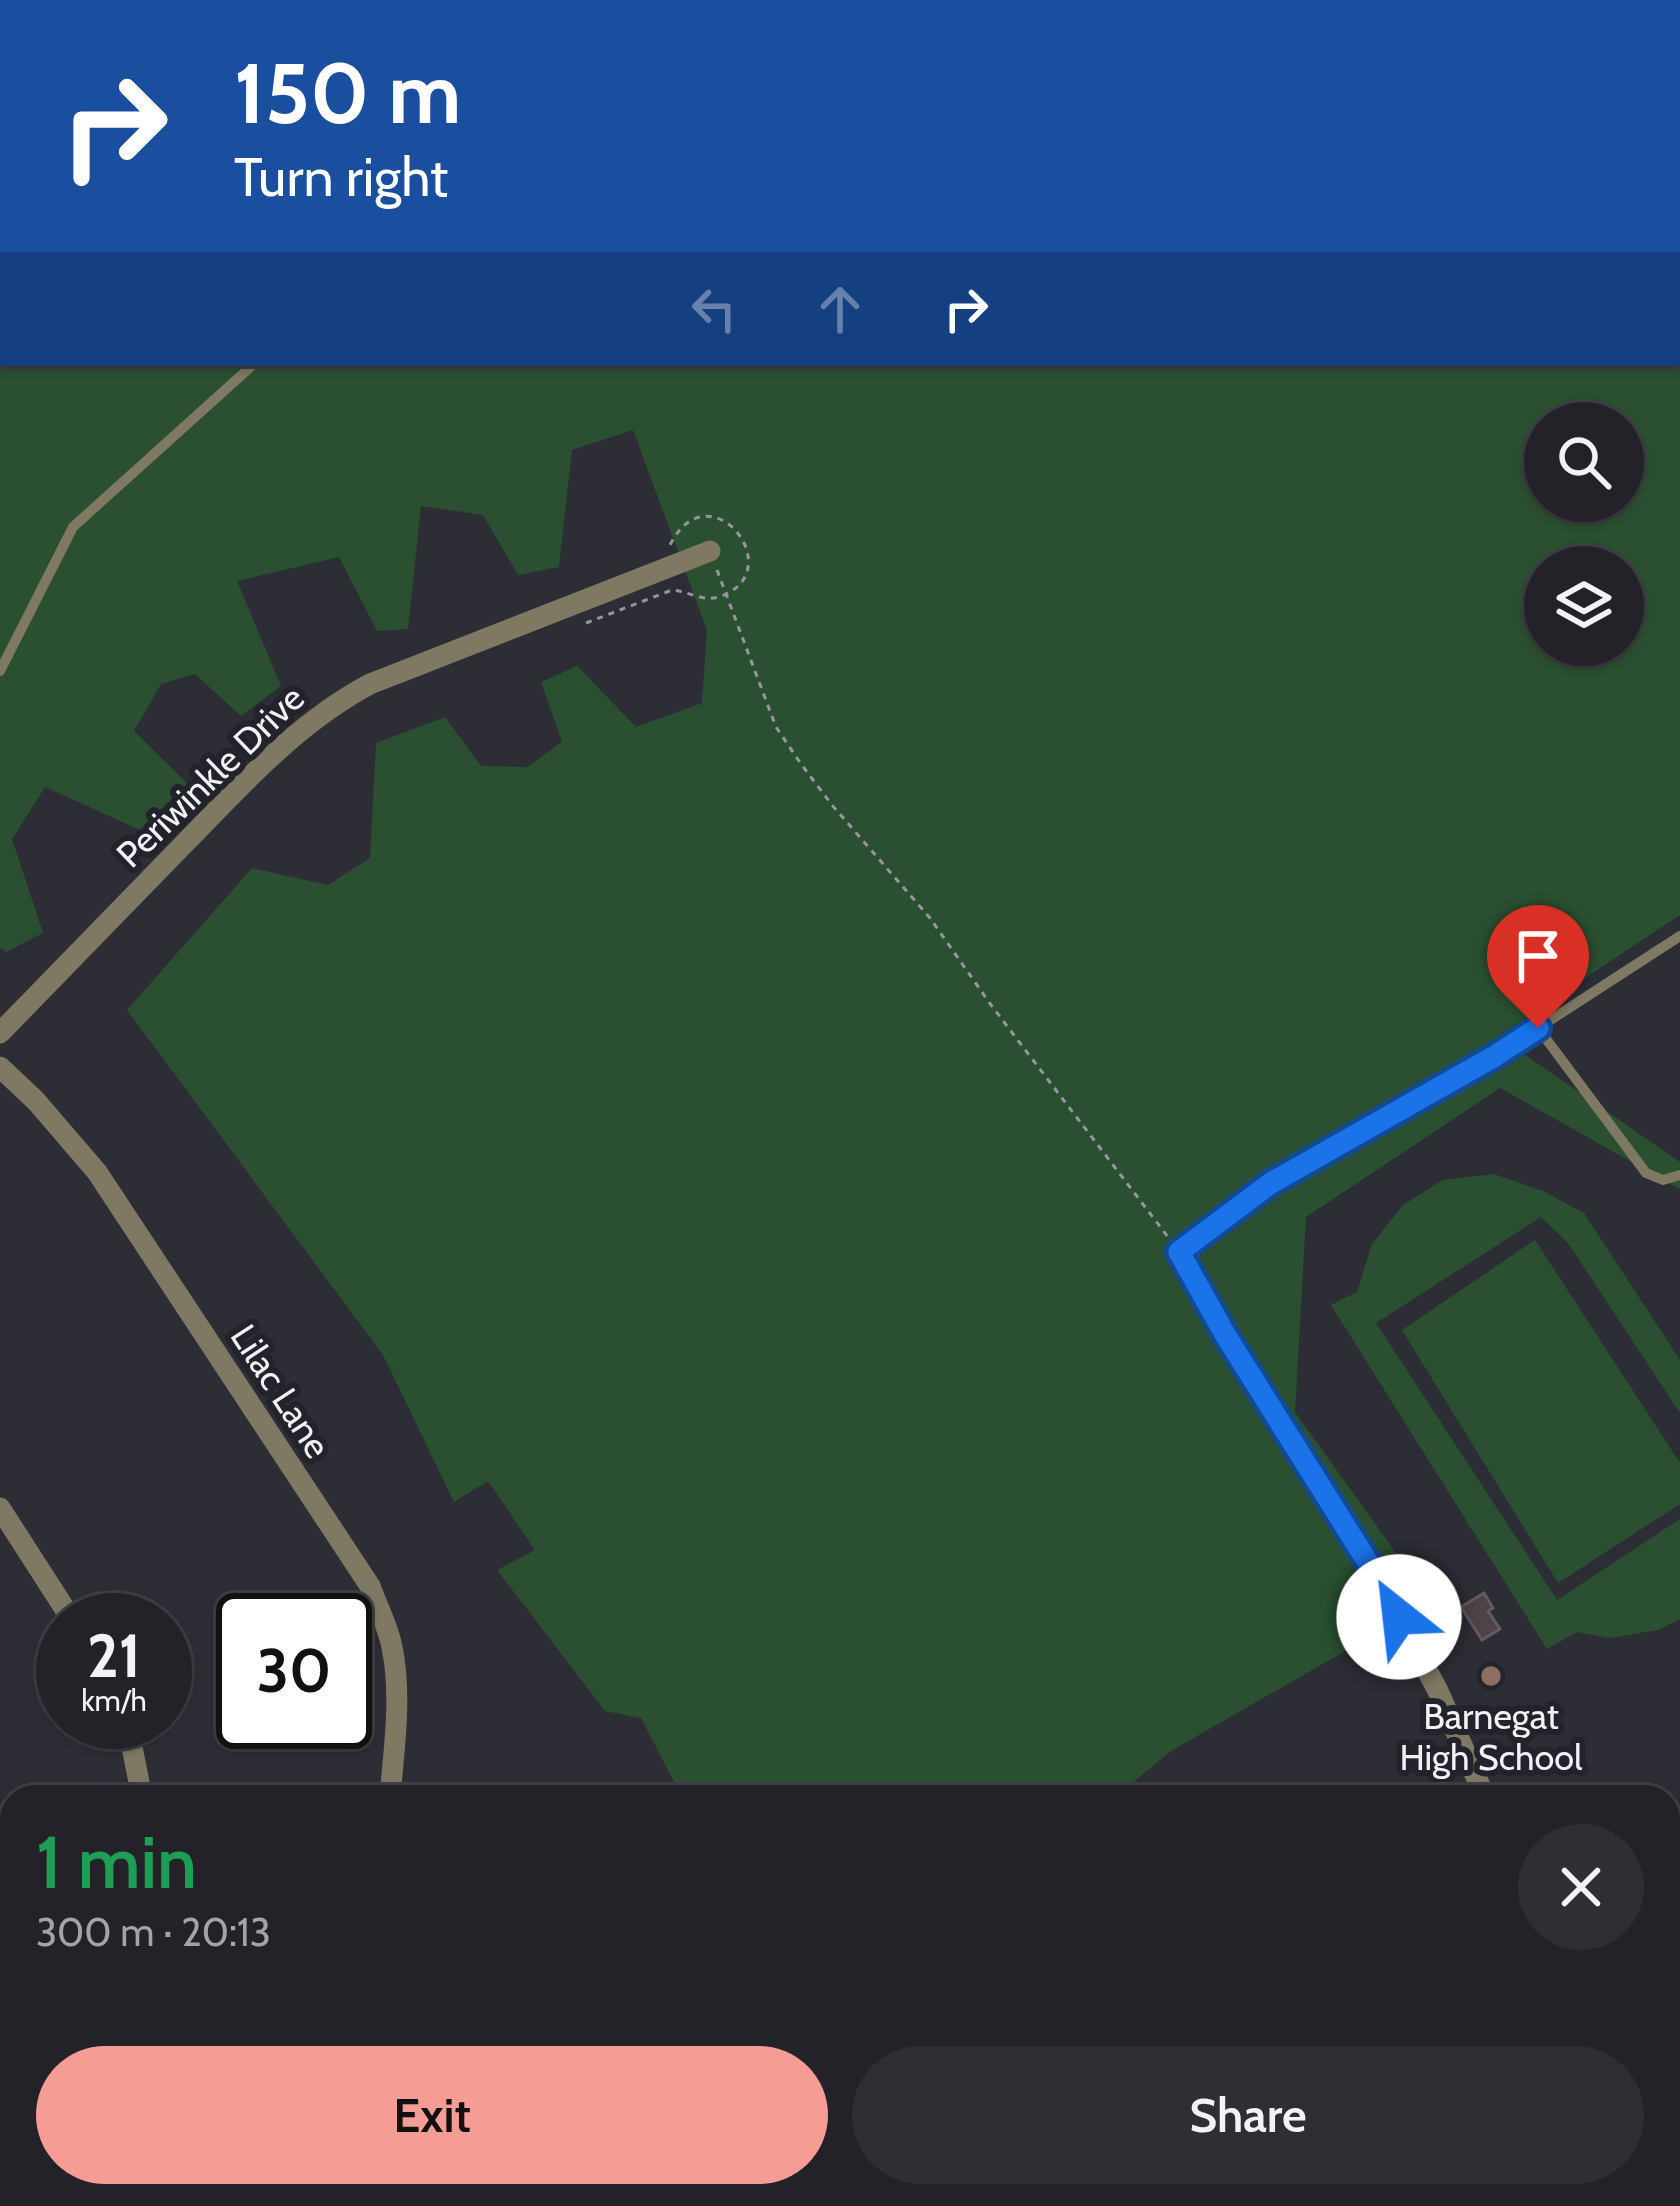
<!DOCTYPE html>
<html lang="en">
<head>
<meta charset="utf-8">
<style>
  body { margin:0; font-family:Cabin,sans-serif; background:#2e2f34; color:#f1f3f6; height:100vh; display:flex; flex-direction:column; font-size:45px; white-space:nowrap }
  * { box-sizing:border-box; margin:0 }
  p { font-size:39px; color:#a2a4a8 }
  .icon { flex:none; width:66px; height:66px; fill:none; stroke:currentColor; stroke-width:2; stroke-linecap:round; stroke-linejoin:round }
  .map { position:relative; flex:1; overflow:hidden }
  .panel { position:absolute; left:0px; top:1785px; width:1680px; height:423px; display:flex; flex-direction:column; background:#222228; border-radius:36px 36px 0 0; box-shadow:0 3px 9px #0004,0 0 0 3px #3f3f45 }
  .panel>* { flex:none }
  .top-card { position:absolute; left:0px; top:0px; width:1680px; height:366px; box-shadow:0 3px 9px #0004,0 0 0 3px #3f3f45; background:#1a4fa0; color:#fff; overflow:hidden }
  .controls { position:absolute; left:1524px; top:402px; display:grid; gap:24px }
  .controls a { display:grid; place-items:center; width:120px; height:120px; border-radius:50%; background:#222228; box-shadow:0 3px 9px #0004,0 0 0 3px #3f3f45; font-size:60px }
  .speed { position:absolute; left:36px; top:1593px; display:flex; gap:24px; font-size:60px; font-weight:700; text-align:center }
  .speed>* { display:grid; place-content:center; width:156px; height:156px; border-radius:50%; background:#222228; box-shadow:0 3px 9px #0004,0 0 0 3px #3f3f45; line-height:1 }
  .speed small { font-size:30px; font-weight:400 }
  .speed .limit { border:6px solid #111; border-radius:18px; background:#fff; color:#111 }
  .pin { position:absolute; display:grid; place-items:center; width:102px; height:102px; color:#fff; margin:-123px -51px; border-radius:50% 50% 50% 0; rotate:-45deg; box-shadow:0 0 12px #0007 }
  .pin .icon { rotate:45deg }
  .me { position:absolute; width:132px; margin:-66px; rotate:331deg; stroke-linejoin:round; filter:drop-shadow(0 0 9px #0008) }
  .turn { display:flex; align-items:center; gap:42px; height:252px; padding:0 36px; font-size:54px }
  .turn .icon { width:156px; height:156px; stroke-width:2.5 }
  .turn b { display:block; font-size:84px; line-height:102px }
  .lanes { display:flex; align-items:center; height:114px; padding:0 36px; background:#0003; justify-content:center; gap:60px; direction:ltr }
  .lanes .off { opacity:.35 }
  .round { display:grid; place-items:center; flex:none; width:126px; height:126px; border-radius:63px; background:#2e2f34 }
  .summary { display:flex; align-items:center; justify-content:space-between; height:204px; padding:0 36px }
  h1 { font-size:72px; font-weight:600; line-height:90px; color:#1e9e55 }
  .cta { display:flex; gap:24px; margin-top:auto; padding:24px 36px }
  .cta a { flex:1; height:138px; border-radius:72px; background:#f59c95; color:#111; font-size:48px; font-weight:600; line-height:138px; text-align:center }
  .cta a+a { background:#2e2f34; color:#f1f3f6 }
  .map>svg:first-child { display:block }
  .green { fill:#2a5031; fill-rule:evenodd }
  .building { fill:#4d4349; stroke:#655a60; stroke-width:3 }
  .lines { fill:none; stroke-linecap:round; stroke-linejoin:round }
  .path { stroke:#96969e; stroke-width:3; stroke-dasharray:6 6; stroke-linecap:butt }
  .service { stroke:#7f7862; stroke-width:10 }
  .minor { stroke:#7f7862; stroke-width:21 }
  .motorway { stroke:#f0dfa8; stroke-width:36 }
  .route-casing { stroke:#114b97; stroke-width:30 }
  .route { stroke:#1a73e8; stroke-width:21 }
  .education-dot { fill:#8d6e63; stroke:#23232c; stroke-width:4.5 }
  .labels { text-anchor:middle; stroke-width:12; stroke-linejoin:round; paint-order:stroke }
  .street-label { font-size:36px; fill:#f1f1f7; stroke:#23232c }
  .poi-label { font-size:36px; fill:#f1f1f7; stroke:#23232c }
</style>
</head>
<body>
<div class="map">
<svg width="1680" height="2206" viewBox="0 0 1680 2206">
  <rect width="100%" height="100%" fill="#2d2d36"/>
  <path class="green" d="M224,0h1456v915l-182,121 182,126v27l-180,-101 -194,129 -11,195 136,190 -260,149 -56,46h-433l-41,-79 -36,-7 -108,-141 38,-20 -47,-69 -34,21 -71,-147 -256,-345 125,-142 76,17 42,-27 6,-115 69,-26 36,49 46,1 35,-25 -21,-60 36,-16 59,61 66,-24 5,-73 -74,-200 -61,20 -13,117 -41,8 -35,-60 -62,-9 -13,123 -31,2 -38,-74 -102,24 44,105 -40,30 -46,-42 -34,10 -27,47 53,52 -38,51 -104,-47 -33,52 31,94 -37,19 -6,-4v-692l3,-5v112h1674v-360h-1451zM1545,423h78v78h-78zM1545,567h78v78h-78z
    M1494,1174l49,17 41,22 96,147v53l-112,-170 -27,-26 -165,106 181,277 123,-81v100l-22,11 -49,8 -32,-6 -30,17 -216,-344 26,-13 15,-48 31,-39 40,-25z
    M1535,1240l145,223v41l-122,79 -156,-253z
    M0,2077l12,14v105h69l3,10h-84z
    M1668,2191l9,15h-750l-7,-10h748z"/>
  <path class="building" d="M1484,1593l9,15 -5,3 12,18 -18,11 -21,-33z"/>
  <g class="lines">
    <path class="path" d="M717,570l59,157 25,37 31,41 98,113 61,87 177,232
      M586,623l86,-33c16,1 31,12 47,7 74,-25 -10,-131 -49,-52
      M0,2145l12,-2
      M760,2196l13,10"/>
    <path class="service" d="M0,671l73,-144 182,-164
      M1538,1028l108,145 17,7 17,-5
      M1179,1252l92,-69 224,-127 185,-120"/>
    <path class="minor" d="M0,1033c60,-62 121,-124 181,-186 59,-60 114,-123 189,-163l340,-133
      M0,1067l36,34 61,71 273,414c7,20 18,40 22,61 10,49 2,101 -2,150
      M1179,1252l47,84 153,244 59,111 47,106
      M0,1508l72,112
      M127,1722l15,75
      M0,1900l12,-1
      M1668,2138l12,19
      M0,2180l12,-2
      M210,2196l1,10
      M682,2196l18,10"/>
    <path class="motorway" d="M31,3l2,-3
      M99,3l3,-3
      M0,55l3,-4
      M0,143l3,-4"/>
  </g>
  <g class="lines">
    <defs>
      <path id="route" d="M1399,1617l-20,-37 -153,-244 -47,-84 92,-69 224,-127 43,-28"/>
    </defs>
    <use href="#route" class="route-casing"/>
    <use href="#route" class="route"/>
  </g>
  <circle class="education-dot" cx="1491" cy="1676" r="12"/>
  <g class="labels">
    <g class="street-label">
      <text transform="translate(210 776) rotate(-44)" y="13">Periwinkle Drive</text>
      <text transform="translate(281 1391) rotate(57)" y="13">Lilac Lane</text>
    </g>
    <g class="poi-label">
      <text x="1491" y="1729">Barnegat<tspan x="1491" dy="41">High School</tspan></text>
    </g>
  </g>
</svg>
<div class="controls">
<a><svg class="icon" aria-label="search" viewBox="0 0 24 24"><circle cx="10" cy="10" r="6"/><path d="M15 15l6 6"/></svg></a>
<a><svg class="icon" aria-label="layers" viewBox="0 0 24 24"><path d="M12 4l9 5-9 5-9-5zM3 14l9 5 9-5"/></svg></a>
</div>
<div class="speed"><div>21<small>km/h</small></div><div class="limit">30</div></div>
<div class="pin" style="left:1538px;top:1028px;background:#d93025"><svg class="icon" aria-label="arrive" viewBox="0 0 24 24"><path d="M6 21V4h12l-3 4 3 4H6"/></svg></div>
<svg class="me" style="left:1399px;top:1617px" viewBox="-20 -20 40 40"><circle r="19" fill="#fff"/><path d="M0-13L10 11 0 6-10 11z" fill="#1a73e8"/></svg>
<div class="top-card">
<div class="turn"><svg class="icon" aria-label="right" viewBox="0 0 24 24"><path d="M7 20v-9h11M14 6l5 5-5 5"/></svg><div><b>150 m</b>Turn right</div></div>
<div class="lanes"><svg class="icon off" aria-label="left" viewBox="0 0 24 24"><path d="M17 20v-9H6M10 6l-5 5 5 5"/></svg><svg class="icon off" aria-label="ahead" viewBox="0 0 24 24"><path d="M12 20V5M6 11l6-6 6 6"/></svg><svg class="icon" aria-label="right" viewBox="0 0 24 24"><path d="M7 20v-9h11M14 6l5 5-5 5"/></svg></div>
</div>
<section class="panel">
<div class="summary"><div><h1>1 min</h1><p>300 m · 20:13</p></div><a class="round"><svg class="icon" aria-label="close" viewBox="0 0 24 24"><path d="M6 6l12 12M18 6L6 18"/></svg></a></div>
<div class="cta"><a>Exit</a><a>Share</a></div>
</section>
</div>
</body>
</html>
